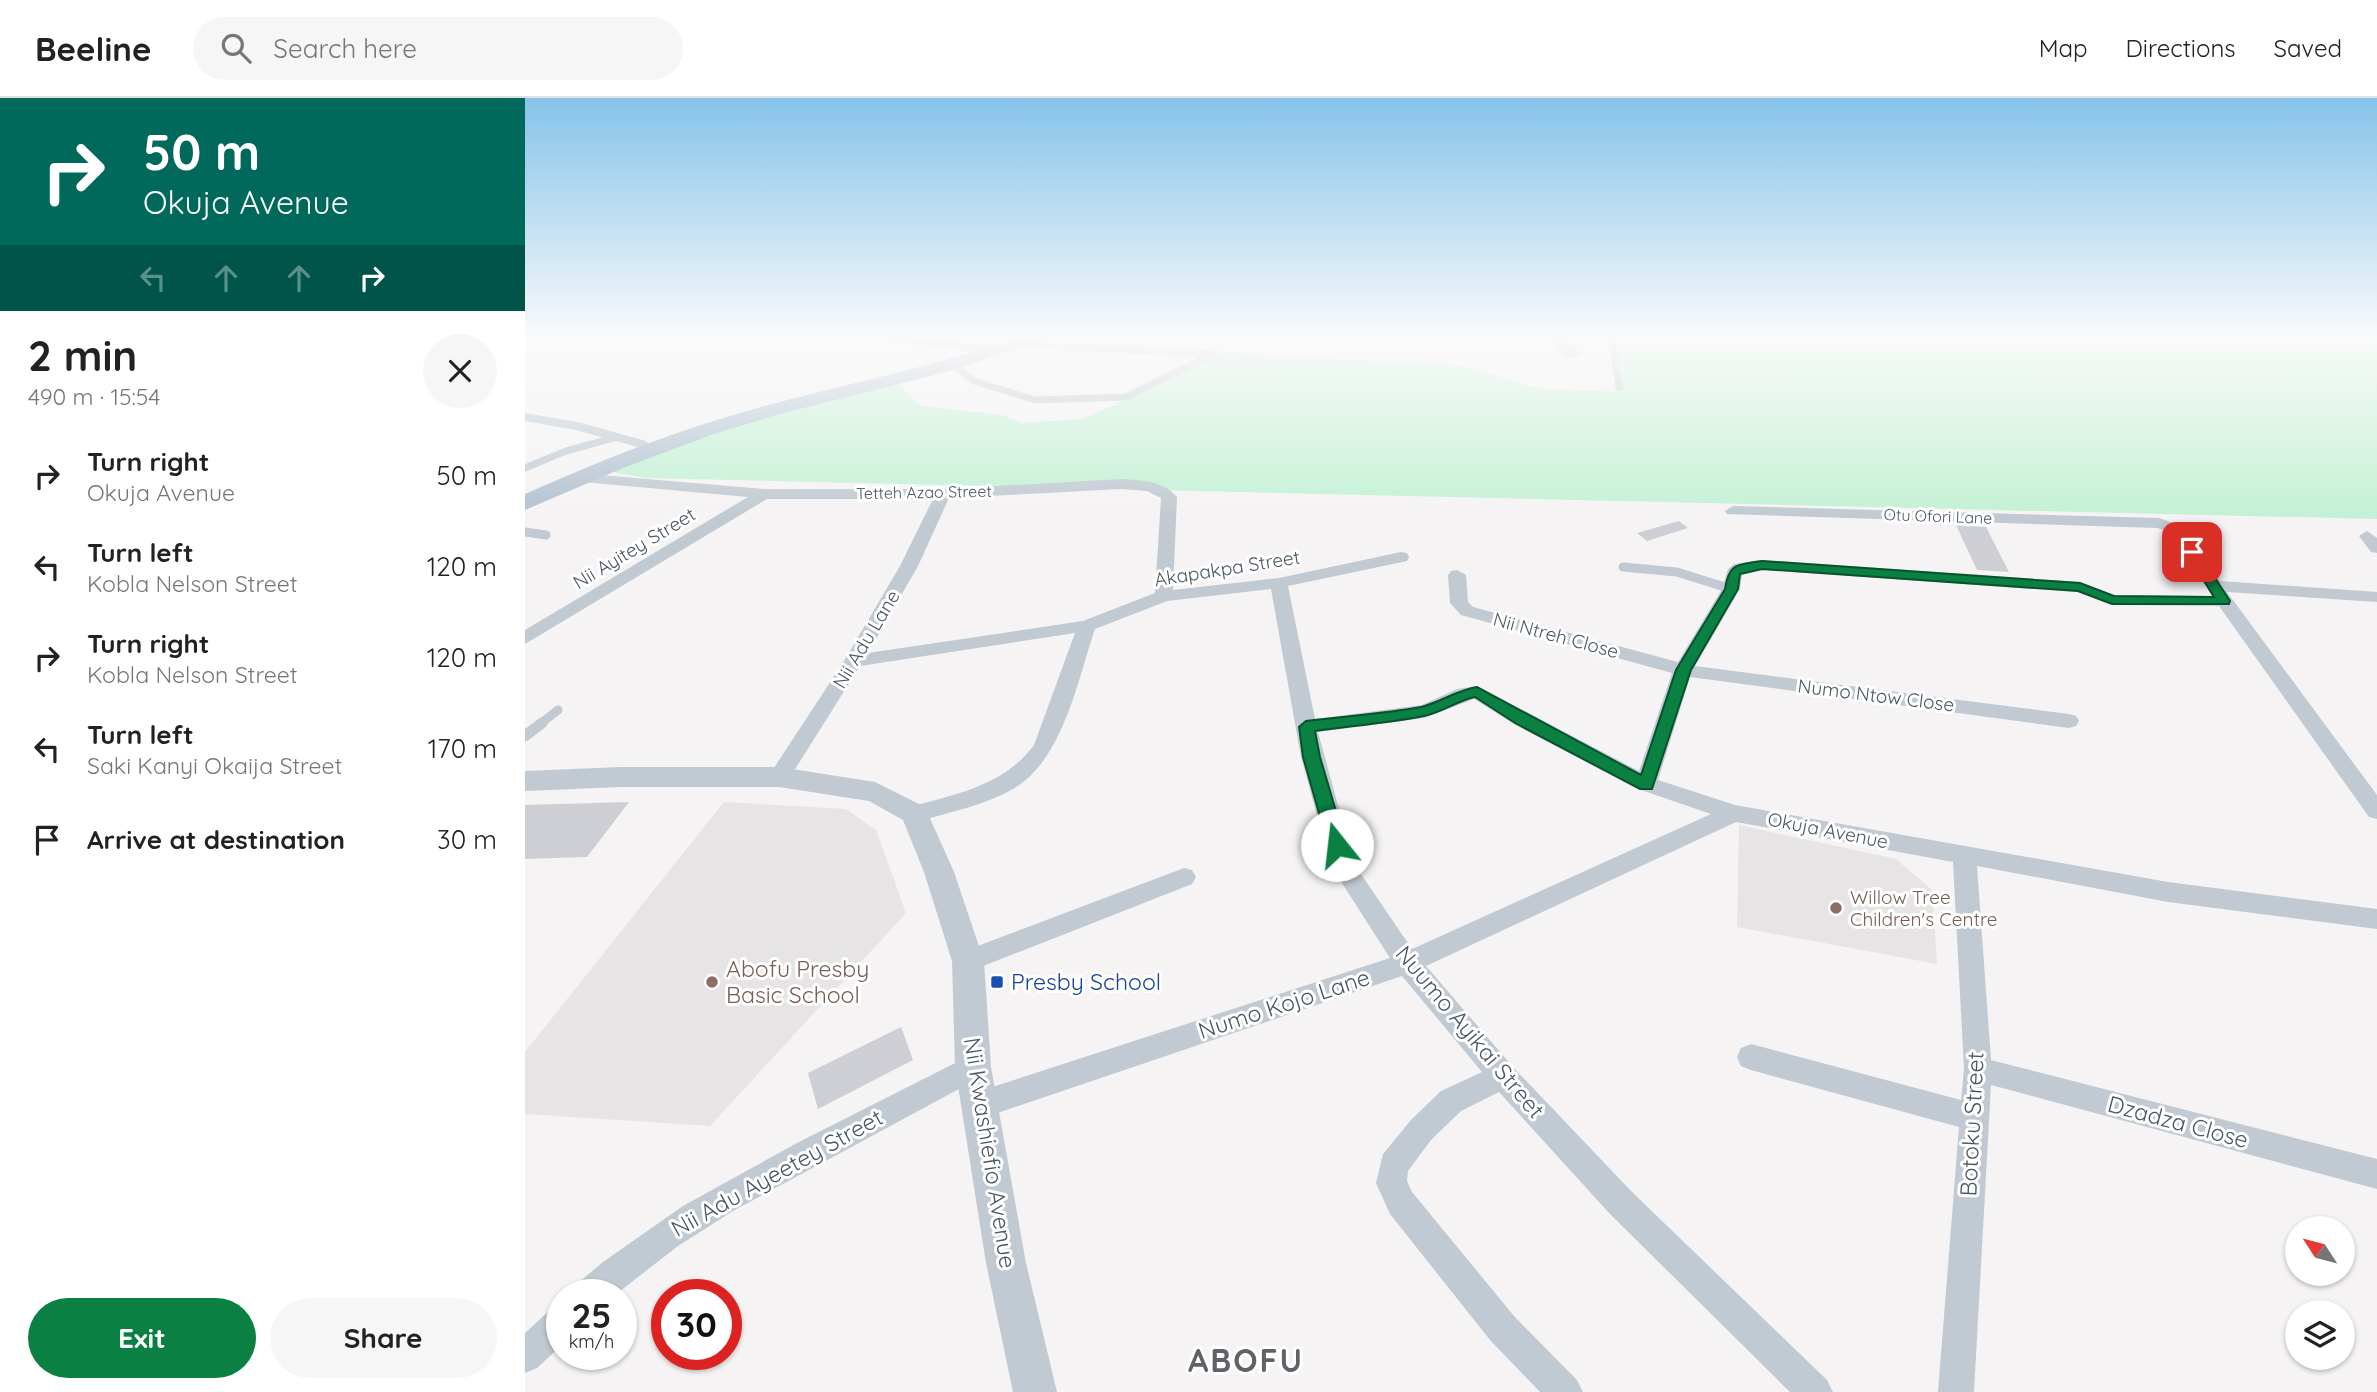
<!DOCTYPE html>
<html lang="en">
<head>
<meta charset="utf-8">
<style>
  body { margin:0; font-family:Quicksand,sans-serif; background:#f6f6f6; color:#222; height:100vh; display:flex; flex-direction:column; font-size:26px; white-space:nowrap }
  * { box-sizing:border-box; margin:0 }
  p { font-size:23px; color:#767676 }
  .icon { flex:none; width:38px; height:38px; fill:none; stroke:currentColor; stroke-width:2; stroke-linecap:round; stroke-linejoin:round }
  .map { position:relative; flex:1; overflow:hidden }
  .details { display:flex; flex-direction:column; background:#fff; width:525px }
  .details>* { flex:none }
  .top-card { background:#00695c; color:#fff; overflow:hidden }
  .needle { width:46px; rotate:306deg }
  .tools { position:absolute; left:1760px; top:1118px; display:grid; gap:14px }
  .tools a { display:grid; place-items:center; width:70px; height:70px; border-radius:50%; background:#fff; box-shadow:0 2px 5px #0004; font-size:35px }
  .speed { position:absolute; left:21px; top:1181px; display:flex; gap:14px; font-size:35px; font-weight:700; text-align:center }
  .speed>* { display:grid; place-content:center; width:91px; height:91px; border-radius:50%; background:#fff; box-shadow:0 2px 5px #0004; line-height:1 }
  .speed small { font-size:18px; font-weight:400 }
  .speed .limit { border:10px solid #d22; background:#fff; color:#111 }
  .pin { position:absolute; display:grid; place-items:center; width:60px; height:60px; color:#fff; margin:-30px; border-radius:14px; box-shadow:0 4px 10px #0006 }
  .me { position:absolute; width:77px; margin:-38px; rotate:344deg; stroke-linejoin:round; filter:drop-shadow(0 0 5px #0008) }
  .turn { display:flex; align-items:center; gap:24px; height:147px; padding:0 28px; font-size:32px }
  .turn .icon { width:91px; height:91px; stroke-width:2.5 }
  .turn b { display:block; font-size:49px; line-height:60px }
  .lanes { display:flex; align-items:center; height:66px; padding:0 28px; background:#0003; justify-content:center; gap:35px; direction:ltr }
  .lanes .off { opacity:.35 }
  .round { display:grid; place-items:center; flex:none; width:74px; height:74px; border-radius:37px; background:#f6f6f6 }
  .head { display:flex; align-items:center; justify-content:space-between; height:119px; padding:0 28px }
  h1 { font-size:42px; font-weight:800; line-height:52px }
  .button { display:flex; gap:14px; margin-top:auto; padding:14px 28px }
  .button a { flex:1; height:80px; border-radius:42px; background:#0b8043; color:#fff; font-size:28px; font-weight:800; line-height:80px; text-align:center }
  .button a+a { background:#f6f6f6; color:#222 }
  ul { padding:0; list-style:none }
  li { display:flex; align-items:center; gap:21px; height:91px; padding:0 28px }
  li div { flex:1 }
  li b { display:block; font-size:26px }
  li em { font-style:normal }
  header { display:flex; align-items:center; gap:42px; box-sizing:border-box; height:98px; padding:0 35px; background:#fff; border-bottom:2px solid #e0e0e0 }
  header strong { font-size:33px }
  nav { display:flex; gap:38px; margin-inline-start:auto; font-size:24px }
  .search { width:490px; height:63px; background:#f6f6f6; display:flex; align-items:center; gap:18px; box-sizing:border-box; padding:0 24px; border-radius:38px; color:#767676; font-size:26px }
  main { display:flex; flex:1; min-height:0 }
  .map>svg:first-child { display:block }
  .education { fill:#e6e4e5 }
  .green { fill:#c3f1d5 }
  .building { fill:#cdcfd5 }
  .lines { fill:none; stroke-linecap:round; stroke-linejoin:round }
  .path { stroke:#7ad0a6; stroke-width:2.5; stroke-dasharray:3.5 2.5; stroke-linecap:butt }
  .service-far2 { stroke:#c1cad2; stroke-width:7 }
  .service-far1 { stroke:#c1cad2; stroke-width:9 }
  .service { stroke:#c1cad2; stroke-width:11 }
  .minor { fill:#c1cad2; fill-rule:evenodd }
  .tertiary { fill:#c1cad2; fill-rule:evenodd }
  .primary { fill:#b3c2d1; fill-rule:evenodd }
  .route { fill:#0b8043; stroke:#07532c; stroke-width:2 }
  .education-dot { fill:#8d6e63; stroke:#fff; stroke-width:2.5 }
  .transit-dot { fill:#1a4fb4; stroke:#fff; stroke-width:2.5 }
  .labels { text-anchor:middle; stroke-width:6; stroke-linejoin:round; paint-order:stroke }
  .far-street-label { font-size:16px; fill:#4a5661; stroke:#fff }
  .street-label { font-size:19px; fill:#4a5661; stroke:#fff }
  .education-label { font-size:19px; fill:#785e54; stroke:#fff; text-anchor:start }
  .near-education-label { font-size:23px; fill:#785e54; stroke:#fff; text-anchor:start }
  .near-transit-label { font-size:23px; fill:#164399; stroke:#fff; text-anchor:start }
  .near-street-label { font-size:23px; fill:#4a5661; stroke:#fff }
  .near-district-label { font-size:32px; font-weight:bold; letter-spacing:2px; fill:#5f6368; stroke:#fff }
</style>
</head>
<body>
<header>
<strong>Beeline</strong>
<div class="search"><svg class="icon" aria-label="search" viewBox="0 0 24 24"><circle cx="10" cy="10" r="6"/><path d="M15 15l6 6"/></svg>Search here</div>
<nav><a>Map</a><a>Directions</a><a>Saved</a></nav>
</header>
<main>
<section class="details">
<div class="top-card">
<div class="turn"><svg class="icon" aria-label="right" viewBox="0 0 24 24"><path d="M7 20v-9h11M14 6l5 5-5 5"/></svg><div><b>50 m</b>Okuja Avenue</div></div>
<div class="lanes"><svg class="icon off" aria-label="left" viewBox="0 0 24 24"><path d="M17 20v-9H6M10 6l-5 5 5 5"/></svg><svg class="icon off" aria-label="ahead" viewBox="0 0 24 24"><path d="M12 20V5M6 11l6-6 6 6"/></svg><svg class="icon off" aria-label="ahead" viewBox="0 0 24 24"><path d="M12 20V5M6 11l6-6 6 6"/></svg><svg class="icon" aria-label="right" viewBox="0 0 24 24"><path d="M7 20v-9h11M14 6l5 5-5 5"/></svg></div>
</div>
<div class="head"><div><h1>2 min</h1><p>490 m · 15:54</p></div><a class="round"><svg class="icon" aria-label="close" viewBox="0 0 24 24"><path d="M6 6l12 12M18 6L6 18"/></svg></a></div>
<ul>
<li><svg class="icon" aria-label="right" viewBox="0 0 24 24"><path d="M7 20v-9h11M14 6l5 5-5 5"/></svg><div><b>Turn right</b><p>Okuja Avenue</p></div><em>50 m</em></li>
<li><svg class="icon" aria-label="left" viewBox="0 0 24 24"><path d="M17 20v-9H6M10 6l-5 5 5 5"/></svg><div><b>Turn left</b><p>Kobla Nelson Street</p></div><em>120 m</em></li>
<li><svg class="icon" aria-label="right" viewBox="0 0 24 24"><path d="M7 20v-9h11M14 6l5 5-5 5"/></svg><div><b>Turn right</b><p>Kobla Nelson Street</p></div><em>120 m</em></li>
<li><svg class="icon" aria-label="left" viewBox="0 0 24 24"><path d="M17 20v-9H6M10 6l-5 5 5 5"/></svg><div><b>Turn left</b><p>Saki Kanyi Okaija Street</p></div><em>170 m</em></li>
<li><svg class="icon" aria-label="arrive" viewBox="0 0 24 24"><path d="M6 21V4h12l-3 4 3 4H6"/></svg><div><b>Arrive at destination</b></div><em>30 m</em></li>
</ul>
<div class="button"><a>Exit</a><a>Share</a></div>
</section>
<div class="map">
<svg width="1852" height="1294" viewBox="0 0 1852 1294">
  <rect width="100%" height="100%" fill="#f5f3f3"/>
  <path class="education" d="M199,704l122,7 30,21 30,83 -196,213 -185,-12v-62z
    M1214,727l157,34 36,31 5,74 -200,-37z"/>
  <path class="green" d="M1089,237h763v184l-1732,-41 -32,-6c89,-44 186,-65 282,-91l26,25 81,9 21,8 59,-4 67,-29 74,-38 241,14 76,23 81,3z"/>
  <path class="building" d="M1039,239l19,19 -17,2 -18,-19z
    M1154,423l9,7 -41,13 -10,-8z
    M1431,427l30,2 23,45 -32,-2z
    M104,704l-42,55 -62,2v-54z
    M376,929l12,33 -95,49 -10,-36z"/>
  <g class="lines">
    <path class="path" d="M696,248l12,-11"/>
    <path class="service-far2" d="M1086,237l8,53
      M491,246l197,10
      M426,265l23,18 61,19 91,-3 87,-43
      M0,370l41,-17 51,-14"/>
    <path class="service-far1" d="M0,434l21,3
      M1098,469l54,5 54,17
      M15,626l18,-14"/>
    <path class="service" d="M0,638l17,-13"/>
    <path class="minor" d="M331,237h37l89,9 6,4 -6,4 -120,-13z
      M0,315l53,9 68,19 2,3 -7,4 -65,-18 -51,-9z
      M52,375l187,16h179l179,-10c19,1 42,2 55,18l-4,93 106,-12 122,-26 6,1 2,4 -2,4 -119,25 27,133 107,-14 35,-16 20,-3 162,85 33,-98 -211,-58 -11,-12 -2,-28 3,-4 6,-1 9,5 2,27 5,5 205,55 44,-73 6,-20 6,-5 28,-4 318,22 34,13 98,1 -36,-58 -8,-7 -11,-3 -430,-14 -2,-3 8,-5 426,12c35,9 43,35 61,63l157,11v10l-150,-10 150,203v24l-8,-2 -150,-211 -107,-1 -35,-13 -315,-22 -20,5 -2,14 -45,77 374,48 7,2 3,5 -3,5 -7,2 -379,-51 -32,103 77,25 433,77 209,27v20l-209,-27 -191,-36 14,194 386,99v30l-386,-104 -17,307h-36l21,-265 -208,-57 -10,-4 -4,-9 4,-9 10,-4 210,56 3,-31 -11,-207 -217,-40 -310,144 87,101 119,125 195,188 6,12h-43l-180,-178 -111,-122 -38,19 -30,29 -23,31 -1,10 5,11 102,124 63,64 6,12h-43l-50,-52 -100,-126 -14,-31 7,-29 28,-34 30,-29 41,-19 -80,-96 -422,143 -10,-4 -4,-10 4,-10 10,-4 410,-133 -59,-92 -30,-109 -30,-168 -104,12 -72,28c-18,53 -32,131 -82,160 -30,17 -66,24 -98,33l-8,-2 -3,-6 3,-6c47,-14 96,-21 127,-63l41,-112 -215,33 -73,116 -8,3 -8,-3 -3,-5 76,-116 56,-95 33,-67h-166l-242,145v-14l223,-133 -176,-16 -3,-3 3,-3zM597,391l25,2 14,7 -6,95 -72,28 -215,32 50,-87 31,-68zM949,601l40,25 124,65 73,25 -299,135 -58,-85 -36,-132 106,-14z
      M1842,433l10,7v15l-6,-1 -12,-16z
      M659,770l8,2 4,7 -4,7 -224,88 -9,-3 -4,-8 4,-8z
      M448,956l10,4 4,9 -4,9 -250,135 -55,35 -63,49h-42l5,-12 25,-21 80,-56 114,-63z
      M37,1207v40l-25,23 -12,5v-40l25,-23z"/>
    <path class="tertiary" d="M96,669h158l96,15 50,25 29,65 30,89 7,106 35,196 31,129h-44l-27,-129 -31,-196 -3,-106 -28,-89 -21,-52 -34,-19 -90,-14h-158l-96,4v-20z"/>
    <path class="primary" d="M499,237h25l-3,4 -100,33 -170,43 -62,19 -91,34 -98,42v-16c76,-34 155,-65 236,-87 88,-24 177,-41 263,-72z"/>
  </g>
  <linearGradient id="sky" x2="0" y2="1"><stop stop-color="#85c3ea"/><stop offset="0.57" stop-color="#fafafa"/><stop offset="1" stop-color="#fafafa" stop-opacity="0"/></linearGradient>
  <rect width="1852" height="418" fill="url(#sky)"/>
  <path class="route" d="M1667,450l6,4 32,49 -1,3h-117l-34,-13 -316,-22 -22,5 -2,15 -47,81 -39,119h-12l-125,-66 -40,-26c-16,3 -34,16 -51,19 -36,7 -73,10 -109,15l5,26 26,88 -3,4h-12l-3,-4 -25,-88 -4,-30 7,-6c38,-5 77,-7 115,-14 20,-5 36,-17 56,-20l164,88 35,-105 49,-81c4,-27 13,-24 37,-28l318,22 34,13 100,1 -28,-45z"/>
  <g class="education-dot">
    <circle cx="1311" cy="810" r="7"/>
    <circle cx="187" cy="884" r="7"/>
  </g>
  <rect class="transit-dot" x="465" y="877" width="14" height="14" rx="3.5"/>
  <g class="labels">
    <g class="far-street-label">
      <text transform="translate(399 394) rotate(-1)" y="6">Tetteh Azao Street</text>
      <text transform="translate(1413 418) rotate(2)" y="6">Otu Ofori Lane</text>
    </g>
    <g class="street-label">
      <text transform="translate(109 450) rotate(-31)" y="7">Nii Ayitey Street</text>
      <text transform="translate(702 470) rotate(-9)" y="7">Akapakpa Street</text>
      <text transform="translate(1031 537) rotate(15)" y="7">Nii Ntreh Close</text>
      <text transform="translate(341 541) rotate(-59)" y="7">Nii Adu Lane</text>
      <text transform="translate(1351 597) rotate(7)" y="7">Numo Ntow Close</text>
      <text transform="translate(1303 732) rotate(11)" y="7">Okuja Avenue</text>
    </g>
    <g class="education-label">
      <text x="1325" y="806">Willow Tree<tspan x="1325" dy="22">Children's Centre</tspan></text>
    </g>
    <g class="near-education-label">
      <text x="201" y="879">Abofu Presby<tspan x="201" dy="26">Basic School</tspan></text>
    </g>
    <g class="near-transit-label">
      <text x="486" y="892">Presby School</text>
    </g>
    <g class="near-street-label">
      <text transform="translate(759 906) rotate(-18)" y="8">Numo Kojo Lane</text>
      <text transform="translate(945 934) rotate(50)" y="8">Nuumo Ayikai Street</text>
      <text transform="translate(1653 1024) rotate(15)" y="8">Dzadza Close</text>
      <text transform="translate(1447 1026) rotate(-87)" y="8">Botoku Street</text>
      <text transform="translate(465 1055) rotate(81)" y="8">Nii Kwashiefio Avenue</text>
      <text transform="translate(252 1075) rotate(-29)" y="8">Nii Adu Ayeetey Street</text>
    </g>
    <g class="near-district-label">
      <text x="721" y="1274">ABOFU</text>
    </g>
  </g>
</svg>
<div class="tools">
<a><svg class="needle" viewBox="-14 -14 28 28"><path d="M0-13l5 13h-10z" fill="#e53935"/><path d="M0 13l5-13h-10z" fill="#767676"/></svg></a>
<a><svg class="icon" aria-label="layers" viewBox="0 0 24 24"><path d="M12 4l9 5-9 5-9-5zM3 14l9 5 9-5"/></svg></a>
</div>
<div class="speed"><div>25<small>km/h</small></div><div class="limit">30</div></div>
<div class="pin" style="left:1667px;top:454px;background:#d93025"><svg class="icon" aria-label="arrive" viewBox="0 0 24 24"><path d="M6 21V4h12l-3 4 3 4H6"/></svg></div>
<svg class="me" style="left:812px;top:747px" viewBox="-20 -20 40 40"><circle r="19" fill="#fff"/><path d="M0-13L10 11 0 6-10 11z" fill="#0b8043"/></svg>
</div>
</main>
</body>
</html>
